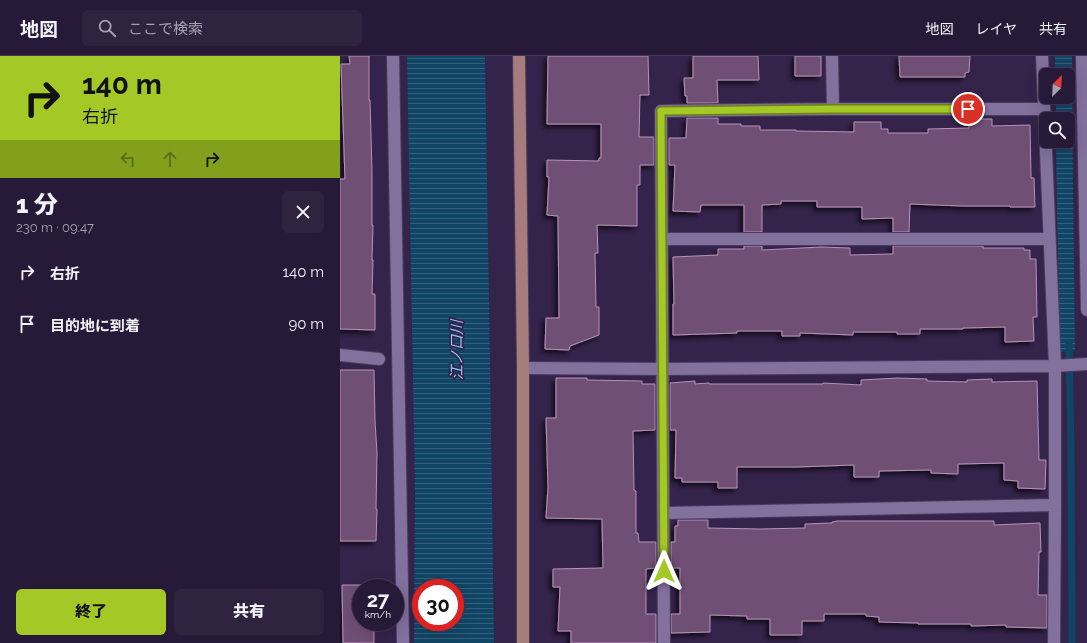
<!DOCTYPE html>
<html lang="ja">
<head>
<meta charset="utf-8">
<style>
  body { margin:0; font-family:Raleway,"Noto Sans JP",sans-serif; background:#2f2340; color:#f1f3f6; height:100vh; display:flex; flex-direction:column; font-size:15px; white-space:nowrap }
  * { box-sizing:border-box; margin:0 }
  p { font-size:13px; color:#a4a1ae }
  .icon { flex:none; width:22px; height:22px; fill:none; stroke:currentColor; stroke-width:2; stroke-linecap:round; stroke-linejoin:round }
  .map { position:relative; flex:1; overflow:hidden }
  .side { display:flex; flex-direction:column; background:#271a38; width:340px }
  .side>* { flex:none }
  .top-card { background:#a4c825; color:#111; overflow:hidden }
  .needle { width:26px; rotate:24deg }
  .buttons { position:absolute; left:699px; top:12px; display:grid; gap:8px }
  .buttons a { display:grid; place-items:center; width:36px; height:36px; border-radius:6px; background:#271a38; box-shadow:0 4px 16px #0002,0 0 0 1px #433853; font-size:20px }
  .speed { position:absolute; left:12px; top:523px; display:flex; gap:8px; font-size:20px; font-weight:700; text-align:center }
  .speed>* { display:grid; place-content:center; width:52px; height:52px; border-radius:50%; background:#271a38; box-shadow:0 4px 16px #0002,0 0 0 1px #433853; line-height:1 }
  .speed small { font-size:10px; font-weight:400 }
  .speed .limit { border:6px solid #d22; background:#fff; color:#111 }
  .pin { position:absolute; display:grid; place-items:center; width:34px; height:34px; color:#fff; margin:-17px; border:2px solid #fff; border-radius:50%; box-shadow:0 1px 4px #0007 }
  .me { position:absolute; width:44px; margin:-22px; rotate:0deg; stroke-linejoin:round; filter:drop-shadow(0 0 3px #0008) }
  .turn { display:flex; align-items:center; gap:14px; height:84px; padding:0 16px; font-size:18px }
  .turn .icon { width:52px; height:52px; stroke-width:2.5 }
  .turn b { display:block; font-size:28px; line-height:34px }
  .lanes { display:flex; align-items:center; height:38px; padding:0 16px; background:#0003; justify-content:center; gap:20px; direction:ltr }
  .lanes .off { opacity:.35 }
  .round { display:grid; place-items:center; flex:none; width:42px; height:42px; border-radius:6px; background:#2f2340 }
  .overview { display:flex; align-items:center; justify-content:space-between; height:68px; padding:0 16px }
  h1 { font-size:24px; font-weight:800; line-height:30px }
  .primary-button { display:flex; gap:8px; margin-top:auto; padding:8px 16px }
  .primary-button a { flex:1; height:46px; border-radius:6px; background:#a4c825; color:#111; font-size:16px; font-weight:800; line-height:46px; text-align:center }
  .primary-button a+a { background:#2f2340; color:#f1f3f6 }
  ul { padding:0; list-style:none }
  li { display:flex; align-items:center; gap:12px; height:52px; padding:0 16px }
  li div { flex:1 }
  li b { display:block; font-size:15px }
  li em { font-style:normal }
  header { display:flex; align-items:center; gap:24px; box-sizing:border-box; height:56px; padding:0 20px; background:#271a38; border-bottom:1px solid #433853 }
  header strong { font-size:19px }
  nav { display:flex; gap:22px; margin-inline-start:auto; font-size:14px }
  .search { width:280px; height:36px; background:#2f2340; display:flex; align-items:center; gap:10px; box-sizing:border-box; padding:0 14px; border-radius:6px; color:#a4a1ae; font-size:15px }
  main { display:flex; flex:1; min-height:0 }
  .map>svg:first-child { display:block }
  .water { fill:url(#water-rules); fill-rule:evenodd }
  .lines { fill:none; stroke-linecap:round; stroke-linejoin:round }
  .stream { stroke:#114566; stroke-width:7 }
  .building { fill:#6f4f74; stroke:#b692ba; filter:url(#shadow) }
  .street-casing { stroke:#4c3d5c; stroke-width:14 }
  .secondary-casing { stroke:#4c3d5c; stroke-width:14 }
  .street { stroke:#82709d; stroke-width:12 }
  .secondary { stroke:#a67c7c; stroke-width:12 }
  .route-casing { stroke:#6b8218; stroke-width:10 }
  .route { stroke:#a4c825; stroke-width:7 }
  .labels { text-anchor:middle; stroke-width:3.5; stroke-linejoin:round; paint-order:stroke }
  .water-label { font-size:15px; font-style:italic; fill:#8acbfd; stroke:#34234a }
</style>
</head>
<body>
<header>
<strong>地図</strong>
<div class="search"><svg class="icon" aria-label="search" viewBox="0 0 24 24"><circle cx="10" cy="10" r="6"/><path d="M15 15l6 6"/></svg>ここで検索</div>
<nav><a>地図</a><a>レイヤ</a><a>共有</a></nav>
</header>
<main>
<section class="side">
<div class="top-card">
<div class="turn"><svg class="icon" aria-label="right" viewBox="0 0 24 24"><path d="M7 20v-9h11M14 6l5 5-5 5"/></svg><div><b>140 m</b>右折</div></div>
<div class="lanes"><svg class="icon off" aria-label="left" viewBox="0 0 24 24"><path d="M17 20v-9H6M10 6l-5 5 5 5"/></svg><svg class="icon off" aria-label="ahead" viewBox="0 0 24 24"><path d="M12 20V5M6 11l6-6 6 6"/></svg><svg class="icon" aria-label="right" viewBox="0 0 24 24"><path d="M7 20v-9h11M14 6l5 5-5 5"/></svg></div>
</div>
<div class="overview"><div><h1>1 分</h1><p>230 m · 09:47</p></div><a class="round"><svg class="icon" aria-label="close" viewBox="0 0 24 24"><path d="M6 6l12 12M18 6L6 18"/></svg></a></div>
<ul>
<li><svg class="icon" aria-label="right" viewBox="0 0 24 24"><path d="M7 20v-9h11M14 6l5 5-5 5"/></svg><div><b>右折</b></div><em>140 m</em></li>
<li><svg class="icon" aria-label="arrive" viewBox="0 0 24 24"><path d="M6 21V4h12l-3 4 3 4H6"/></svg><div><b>目的地に到着</b></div><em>90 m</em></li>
</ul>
<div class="primary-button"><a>終了</a><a>共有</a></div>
</section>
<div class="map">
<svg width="747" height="587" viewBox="0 0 747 587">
  <defs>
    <pattern id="water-rules" width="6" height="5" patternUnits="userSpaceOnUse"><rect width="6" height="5" fill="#114566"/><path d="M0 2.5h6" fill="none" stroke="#34607d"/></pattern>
    <filter id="shadow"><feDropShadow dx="-3.5" dy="3.5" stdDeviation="2" flood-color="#0009"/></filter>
  </defs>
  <rect width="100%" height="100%" fill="#34234a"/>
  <path class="water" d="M67,0h78l5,307 4,280h-80l1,-154zM81,532h34v34h-34z
    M715,0h17l1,135 2,160 -15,1 -3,-143 -1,-68h12v-22h-12v-22h12v-22h-13z"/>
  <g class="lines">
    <path class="stream" d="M729,287l2,105 1,195"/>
  </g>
  <path class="building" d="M9,0h20v44h1l2,71v54h1l-1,35h1l-1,34h3v36l-35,-1v-150h5l-4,-115h9z
    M208,0h100l1,39h-9l-1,42h15v28h-14v20h-3v41l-40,-1 1,28h-3l1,54h3v28l-29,11 -1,4 -24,-1 1,-31h13l-1,-102 -11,-1 2,-38h-2v-17l52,1v-3h2v-34h-54z
    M353,0h65l1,24h-42l1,23h-31v-7h-2l-1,-18h9z
    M455,0h26v20h-26z
    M559,0h71l-1,16 -4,1v4h-65z
    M347,62h31v6h23v2h19v4h36v1l58,1v-10h27v7h7v4h40v-4l41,-1v-9h23v7l38,-1 1,53h3l1,29h-25v-1h-47l-53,-2 -1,28h-16v-14l-31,1v-12h-45v-6h-36v3l-19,1v27h-18v-27h-43l-1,7 -27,-1 2,-46h-6v-27h17z
    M404,190h18v4l59,-3 29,1v7l43,-1v-8h90v2h41v2h6v9h6l1,58h-4l1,24 -29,1v-15l-42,1v1h-43v5h-23v-2h-44v3l-53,-2v3h-18v-5h-45v2l-64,2v-31h1l-1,-47 45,-2v-6h26z
    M0,314h34l1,51 2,32 -1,56h1l-1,32h-36z
    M216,322h31v2l55,1v3h13v46l-22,1 1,59 2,1v42h2l1,9h17v26l-10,1v45h10v29h-85v-12h-13l2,-44h-7v-18l50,-1 -1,-49 -56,-1 2,-31 -2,-69h10z
    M558,322l29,1v2l40,1v-2l25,-1v3l45,-1 2,79h7l-1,29 -27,-1v-7l-14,-1v-17l-46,1v10l-27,-1v-3l-52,1v6h-25v-12l-57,2h-60v21h-19v-6h-36v-4h-7l1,-48h-6v-47l25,-2v3l14,-1v1h114v-1l38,2v-5z
    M338,464h30v8l52,1 45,-1v-4l27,-1v-1l5,-1h157v4l46,-2 1,29h-2l-1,43h9v33l-41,-1v-2l-35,1v-2h-53v-1l-39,-1v-5l-13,-1v-2h-42v7h-22v14h-32v-16h-23v-3l-37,-1v17l-39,1v-19h9v-46h-9v-26h4v-16h3z
    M2,529h19v37h13v21h-31z"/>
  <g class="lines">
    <defs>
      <path id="street" d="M53,0l10,587
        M492,0l1,53
        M702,0l13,310v139l-1,138
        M742,0l5,254
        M322,183h387
        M0,299l39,4
        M183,312l140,1 392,-3 32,-2
        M324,457l391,-8
        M324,587l-3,-532 172,-2h210"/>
      <path id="secondary" d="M179,0l4,312v275"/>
    </defs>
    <use href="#street" class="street-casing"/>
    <use href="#secondary" class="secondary-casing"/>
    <use href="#street" class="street"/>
    <use href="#secondary" class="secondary"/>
  </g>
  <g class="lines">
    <defs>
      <path id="route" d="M324,515l-3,-460 172,-2h135"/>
    </defs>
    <use href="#route" class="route-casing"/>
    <use href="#route" class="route"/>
  </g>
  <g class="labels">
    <g class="water-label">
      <text transform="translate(117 294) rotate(-90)" y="5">江ノ口川</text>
    </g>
  </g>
</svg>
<div class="buttons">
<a><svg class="needle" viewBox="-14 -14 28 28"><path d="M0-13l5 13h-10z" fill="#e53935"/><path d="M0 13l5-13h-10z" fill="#a4a1ae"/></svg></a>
<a><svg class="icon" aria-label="search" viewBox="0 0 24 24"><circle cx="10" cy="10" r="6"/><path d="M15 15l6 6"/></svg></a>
</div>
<div class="speed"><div>27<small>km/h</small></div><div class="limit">30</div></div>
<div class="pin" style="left:628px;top:53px;background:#d93025"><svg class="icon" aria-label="arrive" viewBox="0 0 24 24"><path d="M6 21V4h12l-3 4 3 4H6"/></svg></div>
<svg class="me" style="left:324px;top:515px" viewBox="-20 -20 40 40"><path d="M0-17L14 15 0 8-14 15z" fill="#a4c825" stroke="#fff" stroke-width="4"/></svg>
</div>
</main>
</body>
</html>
